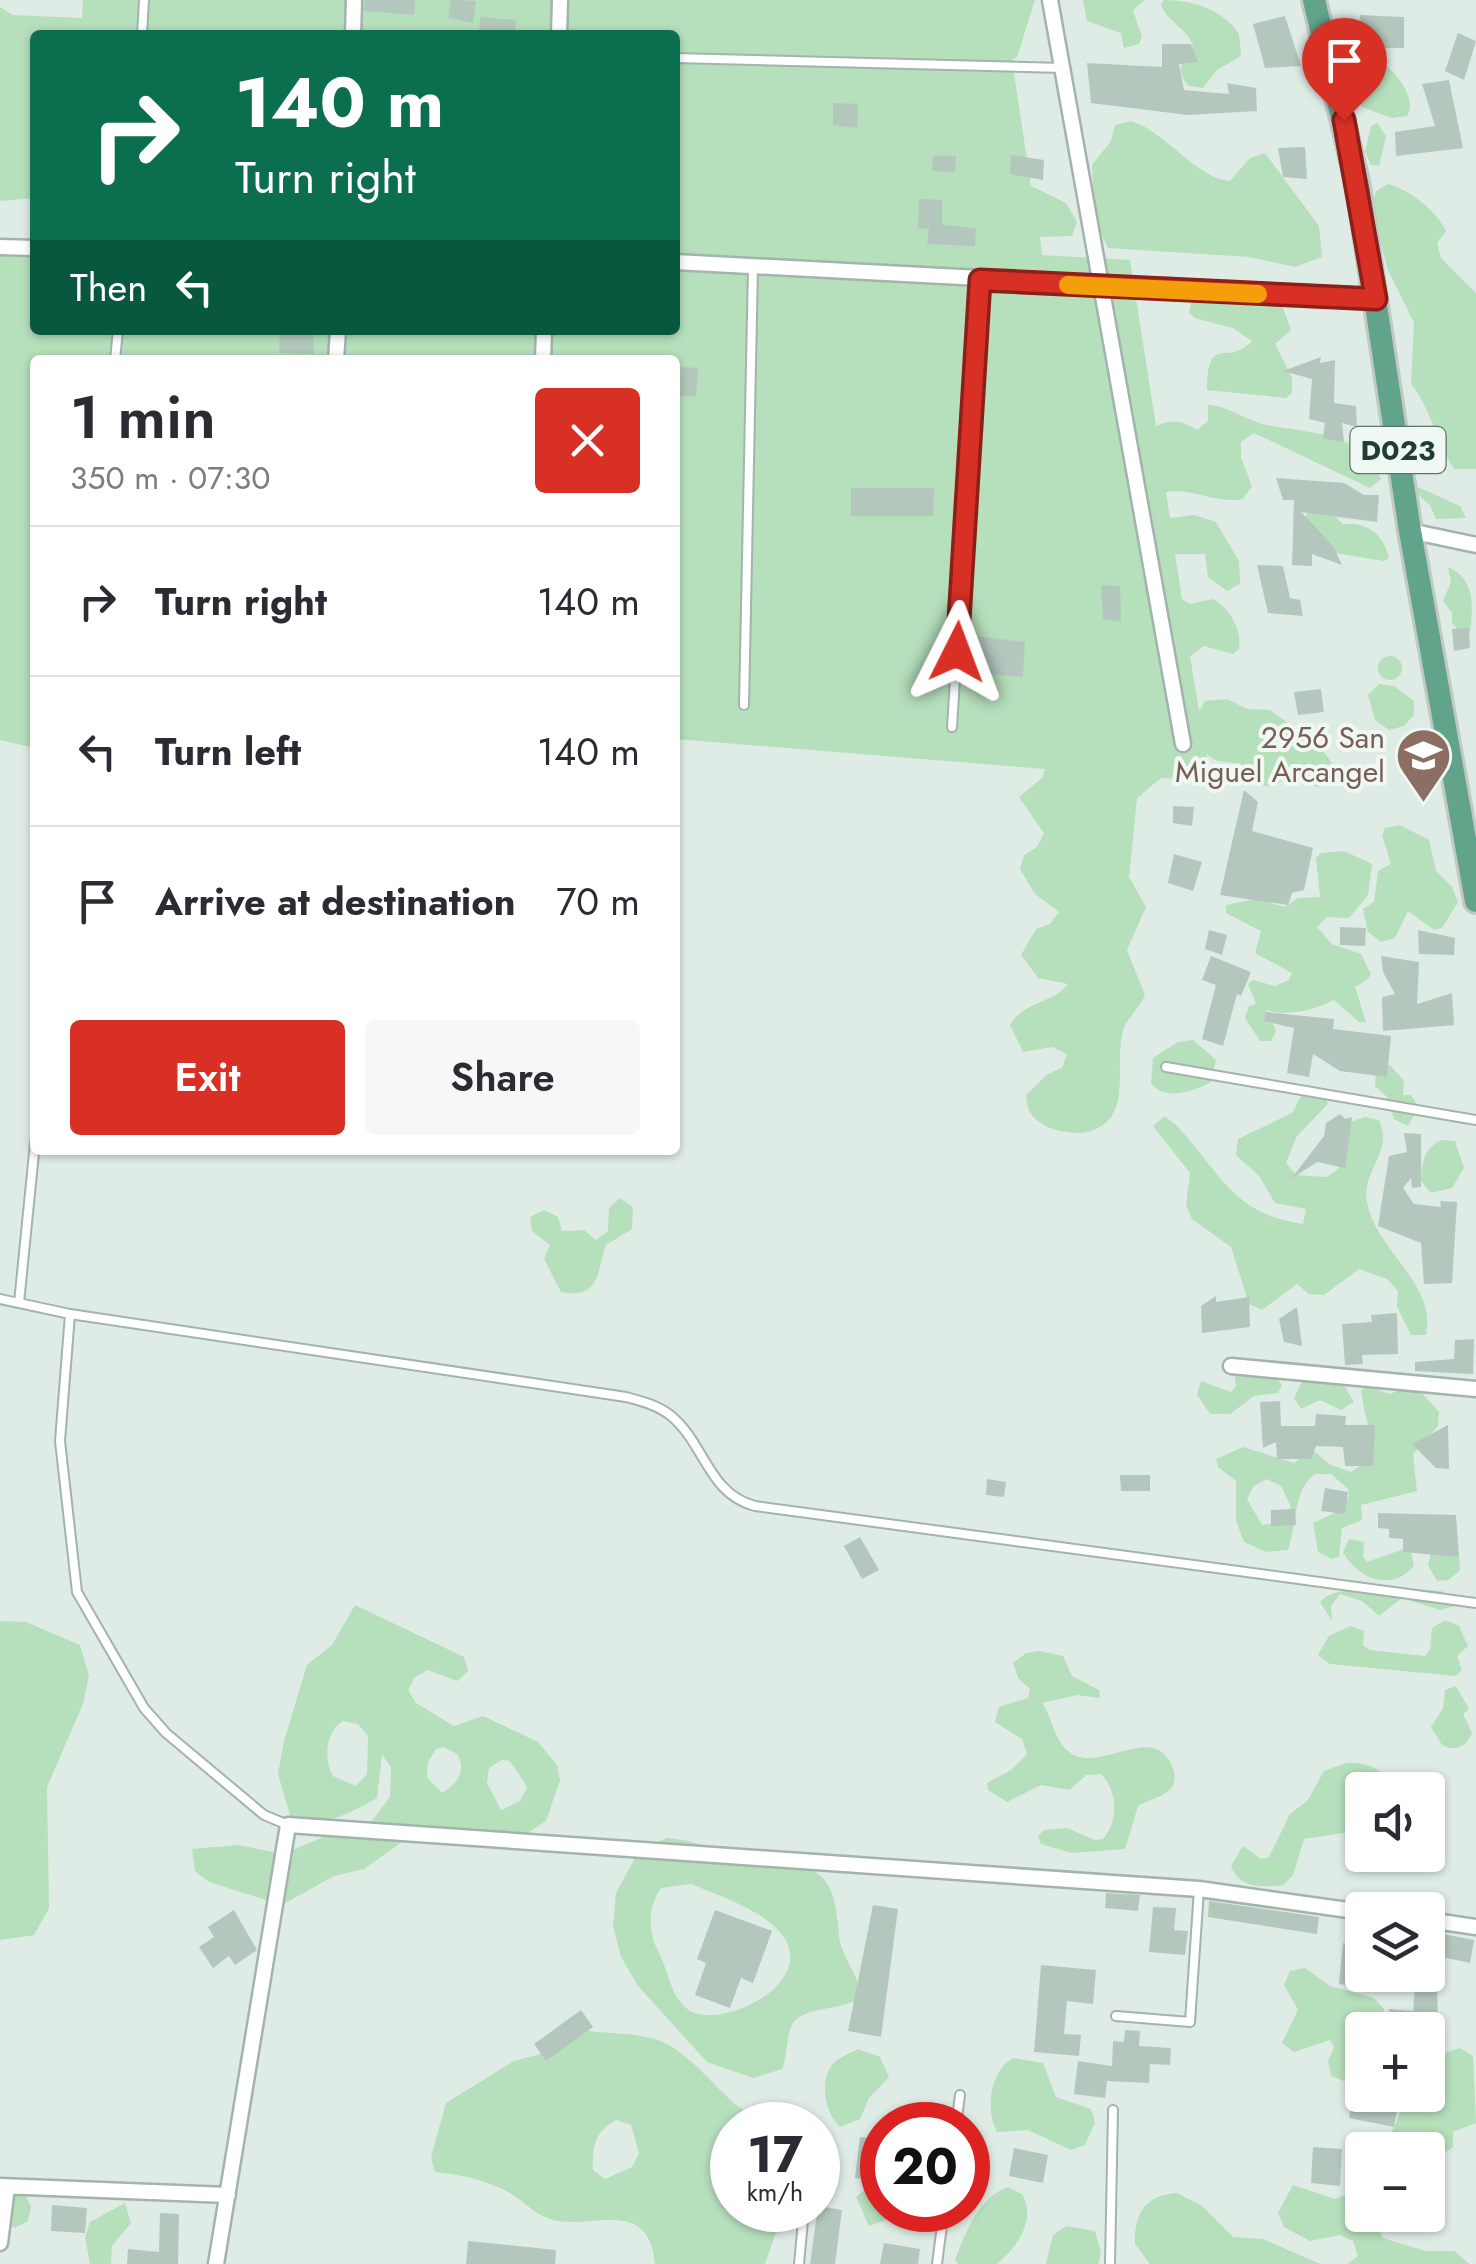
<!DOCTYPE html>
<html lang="en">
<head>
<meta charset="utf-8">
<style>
  body { margin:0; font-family:Jost,sans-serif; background:#f7f7f7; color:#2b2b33; height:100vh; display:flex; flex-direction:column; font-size:38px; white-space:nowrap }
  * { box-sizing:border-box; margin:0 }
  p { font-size:32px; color:#7c7c81 }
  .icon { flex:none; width:55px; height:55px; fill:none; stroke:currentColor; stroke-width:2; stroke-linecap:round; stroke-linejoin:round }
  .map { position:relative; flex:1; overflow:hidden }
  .drawer { position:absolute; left:30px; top:355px; width:650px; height:800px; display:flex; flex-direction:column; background:#fff; border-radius:10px; box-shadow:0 2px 8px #0004 }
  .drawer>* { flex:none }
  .top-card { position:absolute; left:30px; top:30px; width:650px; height:305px; border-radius:10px; box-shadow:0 2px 8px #0004; background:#0b6e4f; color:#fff; overflow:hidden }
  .fabs { position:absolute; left:1345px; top:1772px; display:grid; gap:20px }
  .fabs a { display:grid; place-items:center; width:100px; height:100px; border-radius:10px; background:#fff; box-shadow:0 2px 8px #0004; font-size:50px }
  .speed { position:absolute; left:710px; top:2102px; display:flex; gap:20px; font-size:50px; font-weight:700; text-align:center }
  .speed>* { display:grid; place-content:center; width:130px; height:130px; border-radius:50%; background:#fff; box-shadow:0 2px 8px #0004; line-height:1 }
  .speed small { font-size:25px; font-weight:400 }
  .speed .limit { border:15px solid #d22; background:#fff; color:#111 }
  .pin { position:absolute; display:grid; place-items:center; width:85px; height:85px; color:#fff; margin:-102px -42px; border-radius:50% 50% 50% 0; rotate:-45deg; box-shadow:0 0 10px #0007 }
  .pin .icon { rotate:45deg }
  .me { position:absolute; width:110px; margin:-55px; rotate:3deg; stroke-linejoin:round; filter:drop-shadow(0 0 8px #0008) }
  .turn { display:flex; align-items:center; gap:35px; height:210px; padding:0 40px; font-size:45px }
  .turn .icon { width:130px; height:130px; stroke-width:2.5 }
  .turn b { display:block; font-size:70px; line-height:85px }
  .then { display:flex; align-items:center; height:95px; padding:0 40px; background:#0003; gap:20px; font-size:38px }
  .round { display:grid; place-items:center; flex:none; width:105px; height:105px; border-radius:10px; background:#f7f7f7 }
  .summary { display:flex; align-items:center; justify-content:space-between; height:170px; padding:0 40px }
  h1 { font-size:60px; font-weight:600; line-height:75px }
  .primary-button { display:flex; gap:20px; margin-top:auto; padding:20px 40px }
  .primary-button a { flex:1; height:115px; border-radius:10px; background:#d93025; color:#fff; font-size:40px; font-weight:600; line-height:115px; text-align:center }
  .primary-button a+a { background:#f7f7f7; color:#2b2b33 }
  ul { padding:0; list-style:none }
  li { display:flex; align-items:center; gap:30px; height:150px; padding:0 40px; border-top:2px solid #e1e1e2 }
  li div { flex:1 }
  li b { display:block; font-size:38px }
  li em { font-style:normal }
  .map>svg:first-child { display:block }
  .green { fill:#b6dfbc; fill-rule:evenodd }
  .building { fill:#b4c7bd }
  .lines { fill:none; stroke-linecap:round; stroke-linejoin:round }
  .service-casing { stroke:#a2b4ab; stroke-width:12 }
  .minor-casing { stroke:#a2b4ab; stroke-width:19 }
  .primary-casing { stroke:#c0c9c5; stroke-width:28 }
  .service { stroke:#fff; stroke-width:8 }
  .minor { stroke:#fff; stroke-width:14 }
  .primary { stroke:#61a48a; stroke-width:22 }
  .route-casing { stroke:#8d1f18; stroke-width:25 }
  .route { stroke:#d93025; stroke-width:18 }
  .slow { stroke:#f59e0b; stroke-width:18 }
  .labels { text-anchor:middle; stroke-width:8; stroke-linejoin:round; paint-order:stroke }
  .shield { fill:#f0f8f3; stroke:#5e756b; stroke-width:2.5 }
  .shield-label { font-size:28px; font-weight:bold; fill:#1f3d31 }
  .education-label { font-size:30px; fill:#785e54; stroke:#f0f8f3; text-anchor:end }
</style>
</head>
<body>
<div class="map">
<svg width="1476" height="2264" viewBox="0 0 1476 2264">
  <rect width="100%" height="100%" fill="#dfece5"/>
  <path class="green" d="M83,0h952l-18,57 -5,3 19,126 35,17 11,19 -5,14 -32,1 2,18 88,5 26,166c16,-7 25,-6 41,4l11,-9v-16c22,1 38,16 59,20 43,9 95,6 114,54l-11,9 -116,-55 -13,9v16l11,28 -9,13c-28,5 -50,-11 -77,-7l4,26 24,-3 22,7 23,39 1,23 -13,7 -19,-14 -3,-23h-30l7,45 8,5 22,-5c18,9 30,30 27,50l-6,5 -29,-8 -14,10 9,55 6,-10 22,-2 20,10 23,1 50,37 18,24 -6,12 -15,4 -29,-12 -11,10c-19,5 -29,-5 -36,-21l-24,-3 -11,-7 3,28 -48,-4 -24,20 -8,79 17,30 -19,43 18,45c-6,15 -20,23 -23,40 -7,35 10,82 -31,96 -13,4 -33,1 -45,-5 -15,-8 -19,-16 -20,-31l22,-21 14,-6 5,-14 -15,-7 -29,5 -13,-27c15,-25 41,-20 58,-41l-30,-6 -17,-23 15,-26 14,-5 9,-12 -24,-18 -15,-25 4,-14 13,-8 7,-14 -25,-36 23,-19 3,-9 -370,-30v-379h-640v388l-35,-8v-495l35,2v83h640v-295h-640v163l-35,3v-194l13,8 69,3z
    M1083,0h62l-12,10 9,27 -3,7 -15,4 -3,-15 -34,-12z
    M1164,0c27,0 59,9 75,34l2,22 -24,14 -14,18 -14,-2c-16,-18 -5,-22 4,-39 -4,-18 -25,-24 -32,-42z
    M1367,53c19,7 53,42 40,63l-15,2 -30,-11 -8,-36z
    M1131,121c32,9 68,59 99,60l20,-23 15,-5 54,73 3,31 -27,10 -46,-10 -141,-9 -13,-28 -3,-55 19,-24 4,-16z
    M1377,123l9,13 -7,30 -8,-1 -6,-14 6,-25z
    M1388,184c22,6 48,26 58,47l-9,12 4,15 35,35v176h-22c-19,-29 -24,-63 -43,-85l3,-61 -27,-55 -15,-61 4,-16z
    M1192,297l77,5 14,6 8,22 -16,14 17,34v15l-6,5 -79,-8c1,-59 20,-22 45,-49l-19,-13 -39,-10 -5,-6z
    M1418,487l42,19 6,12 -30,1 -6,-14 -12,-10z
    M1314,497l29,27c24,-2 39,9 46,33l-5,4 -61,-10 -17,-34 2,-16z
    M1448,567c28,13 25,38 22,67h-8l-10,-11v-10l-9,-12 8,-19z
    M1378 668a12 12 0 1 1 24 0a12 12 0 1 1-24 0Z
    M1379,684l15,2 20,15v14l-10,11 -15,4 -14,-10 -7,-25z
    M1400,825l29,15 7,31 16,16 6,15 -16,26 -8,2 -26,-19 -13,27 -14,4 -13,-10 -5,-23 11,-7 4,-31 13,-7 -9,-29 3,-7z
    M1344,851l28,13 -4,31 -19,23 -22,-1 -10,10 15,17 29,10 10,20 -4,6 -12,7 11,35h-7l-25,-22c-19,10 -47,17 -68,10l10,21 -5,10h-11l-15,-23 4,-12 7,-2 -8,-20 5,-4 22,6 14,-6 3,-7 -37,-20 6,-22 -35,-18v-8l29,-6 30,8 13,-9 22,-1 -4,-39 5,-5z
    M1193,1040l23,20 -6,23c-19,8 -44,19 -59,0l2,-25 25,-16z
    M1390,1065l14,16 -1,14h8l8,12 -11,19 -14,-7 -7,-22 -12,-11 1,-15z
    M1307,1085l15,5 6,14 -31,32 -11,27 10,12 31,2 12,-9 11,-46 15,-5 14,3c15,33 -18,50 -12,82 9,49 70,81 59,133h-15l-14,-28 1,-16 -11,-12 -28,-10 -35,26 -15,-1 -12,-10 -35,26 -13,-6 -18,-57 -39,-28 -6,-14 4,-32 -37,-47 12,-10 13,11c44,48 55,87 125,97l3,-15 -31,-6 -16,-27 -23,-21 2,-16 54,-26z
    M1441,1140l14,1 9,27 -12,20 -21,5 -10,-12c1,-19 3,-32 20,-41z
    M620,1198l13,9 -1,22 -26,16c-9,23 -4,55 -45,47l-17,-33 6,-14 -18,-14 -2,-14 14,-7 14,7 4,14 22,-1 12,10 12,-9 1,-23z
    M1234,1372l39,1 9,12 -4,8 -24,3 -24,18h-20l-13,-19 4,-14 30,11 5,-6z
    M1304,1378l38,4 12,20 -13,8 -21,-10 -19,9 -7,-11z
    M1369,1387l21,7 14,-6 15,2 20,22 -1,14 -25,28 4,37 -56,14 1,15 -20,8 -3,29 -7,2 -14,-7 -5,-29 28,-13 8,-14 -1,-7 -17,-15h-16c-22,15 -18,52 -27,76l-22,2 -22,-10 -8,-21v-40l-18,-14 -2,-8 27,-12 51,16 19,-13 16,14 22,8 12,-8c12,-40 2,-38 -2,-74zM1267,1479l14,7 10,21 -3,7 -11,9 -15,2 -15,-26 7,-13z
    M1349,1539l15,3 -1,15 4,5 37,-13 7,3 3,14c-23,27 -57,12 -71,-14z
    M1431,1553l28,4 1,14 -12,9 -11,1 -9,-16z
    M1410,1589l31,2 14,7 -1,8 -14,4 -38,-12 -23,18 -17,-15 -22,-7 -9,12 1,15 -12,-19c18,-21 65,-6 90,-13z
    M355,1605l109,52 4,14 -11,10 -29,-11 -13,7 -7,13 8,13 38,23 29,-10 55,26 19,23 3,15 -14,41 -26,17 -107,-4 -49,35 -30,7 -52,29 -73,-23 -14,-11 -3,-22 46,-4 45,9 43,-18 31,-6 14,-8 19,-25 1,-30 -9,-12 -5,43c-29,16 -52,30 -86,20l-13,-44 6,-33 23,-76 25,-20zM343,1721l15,3 10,12 -1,38 -11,12 -23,-10c-10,-18 -7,-44 10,-55zM444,1747l13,7c10,17 0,30 -15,39l-15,-16 1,-15 8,-13zM502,1760l8,1 17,26 -7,14 -19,9 -14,-27 2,-15z
    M1445,1620l14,6 9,20 -11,10 5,14 -6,6 -126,-12 -12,-9 11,-19 21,-10 14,5 -1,14 7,5 55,6 5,-6 2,-22z
    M0,1621l26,1 54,23 9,30 -6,29 -36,83 2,121 -15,27 -34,5z
    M1040,1651l23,5 9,20 27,14 1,8 -23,-3 -35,8c12,17 12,42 32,52 31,15 80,-32 98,11 12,29 -18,30 -34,40l-13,43 -53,4 -31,-9 -3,-8 6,-6 23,-2 28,12 8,-1c16,-19 15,-47 -2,-65l-15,1 -16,15 -29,-5 -34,17 -19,-12 -1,-7 24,-13 16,-16 -5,-15 -27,-17 4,-15 29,-9 2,-9 -12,-11 -5,-15 13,-10z
    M1456,1686l13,23 -6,5 9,19c-4,13 -17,19 -30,12l-11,-18 12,-19 2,-18z
    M1346,1763c19,-2 42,8 51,26l-35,1v40l-58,9 -11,36 -10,10c-21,3 -44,3 -52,-19l12,-20 18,13 8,-2 21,-43 18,-14 16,-29z
    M667,1838c40,3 53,18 87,27 15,4 32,-1 47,2 37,6 35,47 39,74 4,21 20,35 21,57 -18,12 -56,8 -68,25 -7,11 -5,33 -11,46l-29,9 -46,-16 -69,-76 -17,-29 -8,-31 3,-33 23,-42zM691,1884c28,12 67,24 88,47 46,50 -62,104 -93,77 -16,-14 -18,-38 -27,-55 -11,-20 -12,-45 2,-65z
    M1305,1968l25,18 44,12 10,11 -1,21h-21v43l-16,9 -15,-6 -3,-15 6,-14 -4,-7 -36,12 -12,-9 16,-33 -14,-25 6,-14z
    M583,2030c29,5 66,1 91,18 38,26 50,58 97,77h-39v85h65l-22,25 -10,29h-110c-6,-70 -67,-32 -105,-45 -16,-5 -26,-18 -40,-26 -24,-13 -47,-18 -75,-21l-4,-15 15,-54 68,-42 45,-12zM616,2120l15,5 8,28 -7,14 -27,12 -12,-9c-1,-23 2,-39 23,-50z
    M1460,2048l13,8 3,67 -23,9v15l-25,17v-14h-40c1,-21 15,-34 16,-55h24v-23l17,-19z
    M858,2049l22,8 9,20 -20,21 -9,21 -20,8c-16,-14 -22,-51 -4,-66 6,-5 15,-8 22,-12z
    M1013,2058l30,5 13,34 35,12 4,14 -10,22 -14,5 -43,-20 -31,2c-12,-22 -7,-61 16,-74z
    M882,2175v35h33l-46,16 -13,-29z
    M1362,2180v35h27l-12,10 6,13 42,13h30l14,13h-122l11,-8 -5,-15 -13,-6 -30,6 -26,-14 -6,-14 15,-28 42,14 15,-6z
    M1008,2187l14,7c15,25 -5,53 -25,70h-38l-4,-3c9,-27 25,-65 53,-74z
    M8,2193h16l7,13 -3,15 -13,7 -7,-3z
    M1177,2193l25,13 31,31 30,2 57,25h-170l-15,-20c-1,-30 10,-49 42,-51z
    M125,2203l6,20 -19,23 -1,18h-21l-5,-27 5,-15z
    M1066,2226l29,5 6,22 -3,11h-52l7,-29z"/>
  <path class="building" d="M365,0h50l-1,15 -50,-4z
    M451,0l25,1 -3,22 -25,-5z
    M1360,15l44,2v31h-41z
    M1285,16l16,50 -36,2 -12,-44z
    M480,17l36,3 -1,15h-36z
    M1458,33l18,8 -12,39 -19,-9z
    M1162,44h29l7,18 -19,2 5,26 45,4 -2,-11 29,5 1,23 -69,4 -97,-12 -4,-40 75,4z
    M1449,80l14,68 -67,8 -1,-24 40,-6 -13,-42z
    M833,103l25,1 -1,24 -24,-3z
    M1305,147l2,32 -24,-2 -5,-29z
    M1011,155l33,5 -1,20 -33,-6z
    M933,156h23l-1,16 -23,-1z
    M919,199l23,1v25l34,3 -1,18 -48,-2 2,-16 -11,1z
    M280,330h33l1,24 -35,-1z
    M1321,357l-1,6 15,-3 -1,43 22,3 1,21 -15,-4 2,19 -21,-4 2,-15 -16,-4 3,-40 -29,-8z
    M681,367l17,1 -2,28h-16z
    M1276,478l68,5 20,12h15l-2,27 -76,-10 32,34 9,19 -30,-11v12l-20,-1 2,-65h-11z
    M851,488h83l-1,28h-82z
    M1257,565l26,1 7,32 10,2 3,16 -35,-3z
    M1101,585l19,1 1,36 -18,-3z
    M1469,628l1,20 -16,3 -2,-22z
    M974,636l51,6 -2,35 -54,-5z
    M1321,689l3,23 -26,3 -4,-23z
    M1244,790l14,12 -6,29 61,17 -9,42 -12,3 -4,12 -68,-10z
    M1173,806l21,1 -2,19 -19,-3z
    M1174,854l28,8 -9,29 -25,-8z
    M1340,927l26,1 -1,18 -25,-1z
    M1209,930l18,5 -5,20 -17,-6z
    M1418,930l37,8 -1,17 -35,-1z
    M1211,956l40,16 -10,24 -4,-2 -14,52 -21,-7 14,-54 -14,-5z
    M1381,956l38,6 -2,42 35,-11 2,32 -71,6 -1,-34 13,-3 -12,-22z
    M1266,1012l68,7 -1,10 58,7 -4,41 -47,-6 -27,-17 -4,23 -22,-4 7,-45 -30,-7z
    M1340,1114l5,5 7,-2 -7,51 -28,-6 -26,17 33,-43 2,-13z
    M1404,1133l17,1v53l-9,1 -1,-10 -8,10 11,16 27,3 -1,-6 17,1 -5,81 -28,1 -3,-41 -43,-17 11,-70 18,-4z
    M1216,1296v6l33,-5 1,30 -48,6 -1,-27z
    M1297,1307l5,39 -18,-4 -5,-23z
    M1397,1313l1,41 -36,1 1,9 -18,1 -3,-41 30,-2 -1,-7z
    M1474,1339l-1,35 -58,-3v-9l39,-3 1,-19z
    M1280,1401l1,25h34l1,-12 30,2 -1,9h30l-2,41h-28l-2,-19 -27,-1 -5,13h-34l-1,-17 -13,6 -3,-46z
    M1448,1425l1,44 -13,-1 -24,-24z
    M1120,1475h30v16h-29z
    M987,1479l19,3 -2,15 -18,-2z
    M1325,1488l23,4 -3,22 -24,-3z
    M1295,1509l1,16 -25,1v-16z
    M1378,1513l78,2 3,42 -56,-5v-13l-14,-1v-9l-11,-1z
    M860,1537l19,33 -17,9 -18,-33z
    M1106,1893l34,2 -2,16 -33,-3z
    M1209,1901l110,16 -2,17 -109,-17z
    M873,1905l25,4 -17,128 -33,-6z
    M1153,1907l23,1 -2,22 14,1 -3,24 -36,-3z
    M234,1910l23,40 -22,15 -6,-9 -16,12 -14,-21 15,-10 -6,-10z
    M715,1910l57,21 -19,52 -12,-5 -11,30 -35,-13 11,-32 -9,-4z
    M1428,1931l46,9 -4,23 -42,-9z
    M1343,1943l19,2v42l-23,-3z
    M1041,1965l55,5 -3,34 -26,-3 -3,33 17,1 -2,21 -45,-4z
    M1416,1975h21l1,55h-51l2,-21 24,2z
    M581,2010l12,17 -47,34 -12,-17z
    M1125,2030l15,1 -1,15 32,2 -1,17 -20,-1 -1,19 -42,-2 -2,17 -31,-4 4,-33 34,5 1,-25 11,1z
    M1353,2095h35l-1,7 11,2 -4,23 -45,-9z
    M860,2137l21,2 1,33 -12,-2 -1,10 -14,-2z
    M1313,2147l29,2 -2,37 -29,-3z
    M1014,2148l34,7 -5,28 -34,-7z
    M52,2205l35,3 -2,25 -34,-2z
    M818,2206l24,4 -7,54h-25z
    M160,2213l19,1 -1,50h-51l1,-15 31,3z
    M468,2241l88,9 -1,14h-89z
    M884,2243l36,6 -2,15h-38z"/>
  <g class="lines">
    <defs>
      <path id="service" d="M142,35l2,-35
        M675,58l388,10
        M115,360l3,-30
        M744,705l9,-439
        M952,727l28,-447
        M1166,1067l310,53
        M0,1299l70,15 556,83c15,4 31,8 44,18 35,28 38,79 85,91l721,97
        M19,1303l16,-160
        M70,1314l-10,127 17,151 67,116 22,25 98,82 24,10
        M1116,2016l74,6 9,-133
        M956,2125l4,-30
        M799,2264l5,-54
        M937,2264l7,-54
        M1110,2264l3,-154"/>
      <path id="minor" d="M1050,0l133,744
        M353,35l1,-35
        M559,35l1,-35
        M0,247l35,1
        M675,262l701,37
        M336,360l2,-30
        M543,360l1,-30
        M1410,531l66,14
        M1231,1366l245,23
        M1428,1920l48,7
        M0,2186l228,9
        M0,2243l7,-56
        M216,2264l72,-439 911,64 163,23"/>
      <path id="primary" d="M1314,0l44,186 52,345 66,370"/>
    </defs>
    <use href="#service" class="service-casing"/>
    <use href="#minor" class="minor-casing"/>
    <use href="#primary" class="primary-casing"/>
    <use href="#service" class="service"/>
    <use href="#minor" class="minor"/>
    <use href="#primary" class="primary"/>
  </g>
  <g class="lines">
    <defs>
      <path id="route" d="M957,652l23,-372 396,19 -32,-179"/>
    </defs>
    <use href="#route" class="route-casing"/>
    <use href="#route" class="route"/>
    <path class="slow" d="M1068,285l190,9"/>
  </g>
  <defs>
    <symbol id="school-pin" viewBox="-11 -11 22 30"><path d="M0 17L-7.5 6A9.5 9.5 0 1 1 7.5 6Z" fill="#8d6e63" stroke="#f0f8f3"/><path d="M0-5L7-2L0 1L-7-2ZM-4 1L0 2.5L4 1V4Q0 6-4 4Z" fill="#fff"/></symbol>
  </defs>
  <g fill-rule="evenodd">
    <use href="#school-pin" x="1392" y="724" width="63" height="86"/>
  </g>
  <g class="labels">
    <rect class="shield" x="1350.5" y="427" width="95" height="46" rx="8"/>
    <g class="shield-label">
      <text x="1398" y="460">D023</text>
    </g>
    <g class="education-label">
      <text x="1385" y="748">2956 San<tspan x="1385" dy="34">Miguel Arcangel</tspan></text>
    </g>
  </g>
</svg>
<div class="fabs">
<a><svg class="icon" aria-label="sound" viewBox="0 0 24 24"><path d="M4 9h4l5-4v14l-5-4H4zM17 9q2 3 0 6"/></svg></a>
<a><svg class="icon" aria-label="layers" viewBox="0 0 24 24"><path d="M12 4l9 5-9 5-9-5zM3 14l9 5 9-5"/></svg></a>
<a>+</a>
<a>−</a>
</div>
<div class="speed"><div>17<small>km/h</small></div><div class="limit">20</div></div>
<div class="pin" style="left:1344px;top:120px;background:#d93025"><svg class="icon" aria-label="arrive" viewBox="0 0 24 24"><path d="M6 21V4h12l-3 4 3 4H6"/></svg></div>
<svg class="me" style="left:957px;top:652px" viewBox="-20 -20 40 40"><path d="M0-17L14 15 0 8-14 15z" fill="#d93025" stroke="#fff" stroke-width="4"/></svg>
<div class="top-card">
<div class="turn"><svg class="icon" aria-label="right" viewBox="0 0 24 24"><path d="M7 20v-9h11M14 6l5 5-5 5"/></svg><div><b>140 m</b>Turn right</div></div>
<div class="then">Then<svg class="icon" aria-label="left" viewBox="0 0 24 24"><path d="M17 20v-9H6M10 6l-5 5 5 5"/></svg></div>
</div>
<section class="drawer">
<div class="summary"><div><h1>1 min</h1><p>350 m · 07:30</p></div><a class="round" style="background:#d93025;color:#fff"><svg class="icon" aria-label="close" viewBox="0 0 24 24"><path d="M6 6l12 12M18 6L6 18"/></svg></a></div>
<ul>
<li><svg class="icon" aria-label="right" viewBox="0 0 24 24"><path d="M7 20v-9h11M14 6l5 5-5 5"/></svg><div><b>Turn right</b></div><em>140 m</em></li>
<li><svg class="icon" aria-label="left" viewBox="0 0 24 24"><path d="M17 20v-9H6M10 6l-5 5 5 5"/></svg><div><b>Turn left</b></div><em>140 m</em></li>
<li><svg class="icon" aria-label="arrive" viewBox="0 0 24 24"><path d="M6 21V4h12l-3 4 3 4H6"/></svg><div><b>Arrive at destination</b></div><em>70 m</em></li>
</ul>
<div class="primary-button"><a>Exit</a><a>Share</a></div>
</section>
</div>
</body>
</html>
